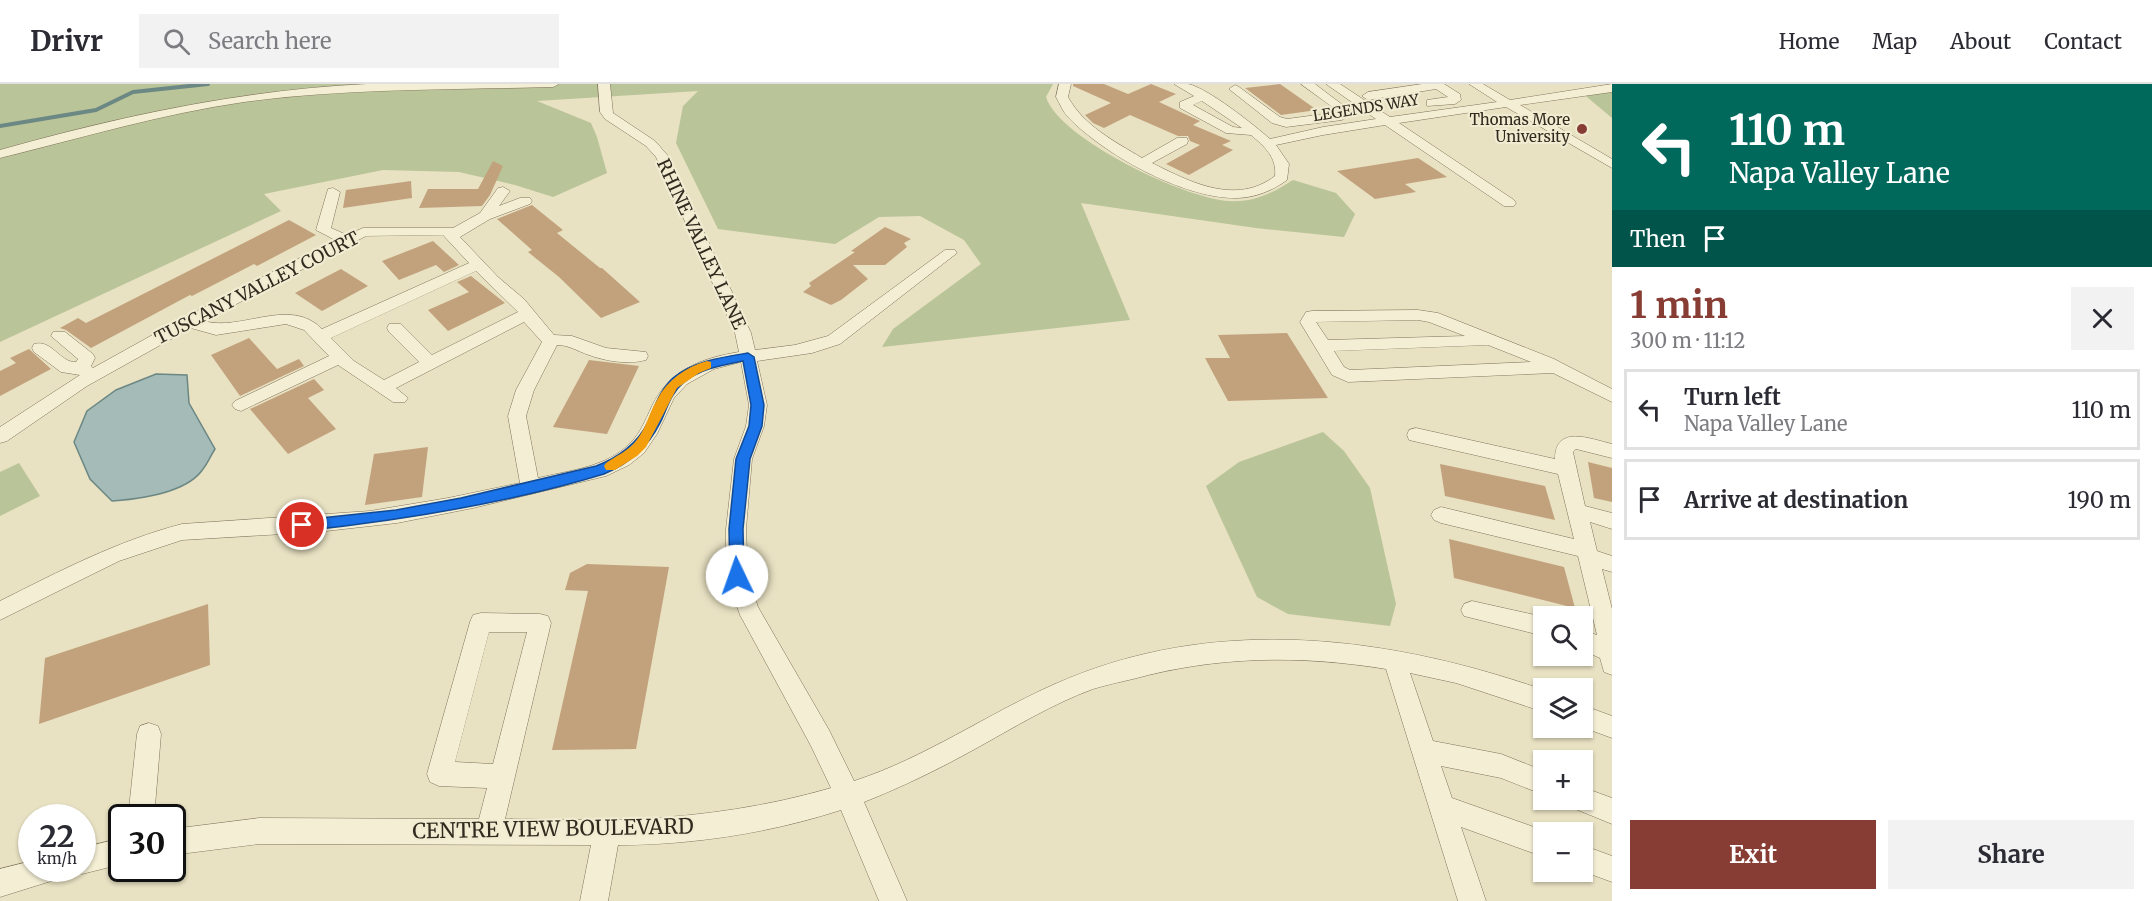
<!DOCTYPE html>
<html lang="en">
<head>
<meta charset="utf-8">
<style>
  body { margin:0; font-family:Merriweather,serif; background:#f2f2f3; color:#2b2b33; height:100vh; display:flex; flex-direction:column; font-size:22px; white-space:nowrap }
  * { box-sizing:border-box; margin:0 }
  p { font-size:20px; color:#7c7c81 }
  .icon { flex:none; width:33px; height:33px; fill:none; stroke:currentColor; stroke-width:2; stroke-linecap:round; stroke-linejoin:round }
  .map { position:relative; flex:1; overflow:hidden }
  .panel { display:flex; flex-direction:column; background:#fff; width:540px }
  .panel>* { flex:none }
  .top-card { background:#00695c; color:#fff; overflow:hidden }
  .buttons { position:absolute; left:1533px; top:522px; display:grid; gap:12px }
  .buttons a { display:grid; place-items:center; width:60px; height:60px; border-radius:0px; background:#fff; box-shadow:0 2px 4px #0004; font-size:30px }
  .speed { position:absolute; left:18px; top:720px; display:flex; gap:12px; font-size:30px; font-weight:700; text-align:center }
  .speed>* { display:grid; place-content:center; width:78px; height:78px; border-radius:50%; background:#fff; box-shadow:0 2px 4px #0004; line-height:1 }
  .speed small { font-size:15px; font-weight:400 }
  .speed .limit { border:3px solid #111; border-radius:9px; background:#fff; color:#111 }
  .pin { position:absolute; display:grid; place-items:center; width:51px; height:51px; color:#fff; margin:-26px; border:3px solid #fff; border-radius:50%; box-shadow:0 2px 6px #0007 }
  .me { position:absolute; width:66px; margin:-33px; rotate:357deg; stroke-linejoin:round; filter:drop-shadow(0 0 4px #0008) }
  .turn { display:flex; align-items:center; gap:21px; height:126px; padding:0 18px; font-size:27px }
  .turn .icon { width:78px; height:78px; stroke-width:2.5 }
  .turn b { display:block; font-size:42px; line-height:51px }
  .then { display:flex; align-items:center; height:57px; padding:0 18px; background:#0003; gap:12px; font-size:22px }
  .round { display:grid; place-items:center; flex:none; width:63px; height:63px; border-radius:0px; background:#f2f2f3 }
  .headline { display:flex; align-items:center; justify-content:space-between; height:102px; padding:0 18px }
  h1 { font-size:36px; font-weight:700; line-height:45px; color:#873d33 }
  .primary-button { display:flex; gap:12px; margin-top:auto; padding:12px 18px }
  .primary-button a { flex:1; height:69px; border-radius:0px; background:#873d33; color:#fff; font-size:24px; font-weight:700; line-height:69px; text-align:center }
  .primary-button a+a { background:#f2f2f3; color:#2b2b33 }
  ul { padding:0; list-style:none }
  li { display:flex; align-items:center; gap:18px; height:81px; margin:0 12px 9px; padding:0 6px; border:3px solid #e1e1e2; border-radius:0px }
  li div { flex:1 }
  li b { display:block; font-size:22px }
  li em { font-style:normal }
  header { display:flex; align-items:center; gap:36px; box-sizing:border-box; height:84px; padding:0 30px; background:#fff; border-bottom:2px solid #e1e1e2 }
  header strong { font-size:28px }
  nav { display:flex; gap:33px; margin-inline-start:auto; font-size:21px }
  .search { width:420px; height:54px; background:#f2f2f3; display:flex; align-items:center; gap:15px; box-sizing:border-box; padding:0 21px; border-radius:0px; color:#7c7c81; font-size:22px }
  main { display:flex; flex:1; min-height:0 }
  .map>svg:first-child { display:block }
  .green { fill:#b9c498 }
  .water { fill:#a4bbb7; stroke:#6c8884; stroke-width:1.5 }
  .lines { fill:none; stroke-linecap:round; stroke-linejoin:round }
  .stream { stroke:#6c8884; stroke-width:4 }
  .building { fill:#c2a27c }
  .minor-casing { stroke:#80735b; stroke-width:1 }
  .minor { fill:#f4eed4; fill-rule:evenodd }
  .route { fill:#1a73e8; stroke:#114b97; stroke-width:1.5 }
  .slow { fill:#f59e0b }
  .poi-dot { fill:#873d33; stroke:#f0ebd1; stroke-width:2 }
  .labels { text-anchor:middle; stroke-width:4.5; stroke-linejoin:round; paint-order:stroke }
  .far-street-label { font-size:15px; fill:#312a1e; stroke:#f0ebd1 }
  .far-poi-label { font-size:15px; fill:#312a1e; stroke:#f0ebd1; text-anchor:end }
  .street-label { font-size:18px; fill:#312a1e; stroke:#f0ebd1 }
  .near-street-label { font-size:21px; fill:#312a1e; stroke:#f0ebd1 }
</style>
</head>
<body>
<header>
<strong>Drivr</strong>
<div class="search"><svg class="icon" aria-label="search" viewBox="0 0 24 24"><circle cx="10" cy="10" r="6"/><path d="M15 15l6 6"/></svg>Search here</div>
<nav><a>Home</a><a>Map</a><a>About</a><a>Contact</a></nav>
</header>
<main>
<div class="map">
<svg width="1612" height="817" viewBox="0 0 1612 817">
  <rect width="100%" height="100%" fill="#e8e1c2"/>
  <path class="green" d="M0,0h1053l-7,13c13,42 140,102 183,104 24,2 44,-8 64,-21l43,13 19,21 -11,23 -88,-9 -175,-25 49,117 -248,27 11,-18 88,-65 -17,-24 -44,-24 -41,1 -44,27 -117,-15 -42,-86 7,-37 15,-15 -161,10 54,22 6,14 10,36 -54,24 -38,-12 -56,-13 -76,-2 -119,24 17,17 -281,131z
    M1612,4v30l-31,-26z
    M1323,348l21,19 26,37 26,116 -6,22 -102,-12 -31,-17 -51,-111 33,-24z
    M19,379l21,33 -40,20v-44z"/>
  <path class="water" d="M156,290l31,1 2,28 26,46c-4,6 -7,14 -12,20 -16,24 -64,30 -91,32l-22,-22 -16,-37 13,-31 29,-21z"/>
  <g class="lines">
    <path class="stream" d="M0,42l96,-16 37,-18 75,-8"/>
  </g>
  <path class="building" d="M1073,0h31l24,10 23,-10 25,10 -17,8 41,19 -7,4 38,16 -9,4 11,5 -44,25 -23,-11 34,-19 -10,-4 -2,-5h-10l-48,-21 -26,13 -11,-5 -8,-8 26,-12 -38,-17z
    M1280,0l37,26 -36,5 -36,-27z
    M1418,74l29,19 -42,7 11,8 -41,7 -38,-28z
    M493,77l10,5 -13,29 -8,11 -63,2 9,-19h50z
    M411,97l1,17 -69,10 3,-18z
    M532,121l31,25 -6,3 43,35h2l38,34 -39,16 -42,-41 -31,-25 4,-2 -35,-31z
    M289,136l27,15 -59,31 -3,-2 -62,32 -2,-1 -99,53 -25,-18 -6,-2 18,-10 8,5z
    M885,143l26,12 -7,4 3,4 -22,18h-32l15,14 -27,21 -10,5 -28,-13 8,-6 -2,-3 46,-31 -4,-1z
    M433,157l26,24 -15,7 -8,-7 -37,15 -17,-19z
    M341,185l27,17 -46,25 -27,-18z
    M471,192l34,27 -57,28 -20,-21 41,-18 -12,-10z
    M1287,249l41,65 -100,3 -23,-43h25l-12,-23z
    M249,254l28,31 22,-10 5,7 -64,30 -29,-41z
    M29,265l22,20 -51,27v-25l16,-8 -6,-5z
    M589,276l50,6 -32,68 -54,-7z
    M314,295l10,11 -16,8 28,31 -48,25 -38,-45z
    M428,363l-6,50 -57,8 9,-51z
    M1588,378l24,6v34l-18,-4z
    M1440,380l105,22 10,34 -110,-24z
    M1449,455l115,28 11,41 -121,-30z
    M587,480l82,3 -33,182 -84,1 36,-159 -23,-1 5,-17z
    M208,520l2,61 -171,59 6,-66z"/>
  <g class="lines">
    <defs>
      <path id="minor" d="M367,0h192l-6,3c-103,3 -206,1 -309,15 -83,12 -163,36 -244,56v-8c120,-34 242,-60 367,-66z
        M598,0h12l3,29 42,28 14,16 82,176 4,17 40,-5 33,-9 117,-86h10l2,3 -117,91 -28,9 -55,8 10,44 -3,21 -12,33 -6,70 2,47 10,31 71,123 25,51c71,-23 133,-67 201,-97 158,-70 330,-49 489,6v22l-88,-29 -46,-10 23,68 68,13 43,17v24l-43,-17 -60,-12 11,32 96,34h-4v25l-83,-30 25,74h-28l-72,-232c-86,-14 -169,-13 -253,10 -13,3 -27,6 -40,10 -41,15 -80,39 -118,60 -36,20 -73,38 -111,53l43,99h-28l-38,-91c-71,23 -149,35 -223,35l-10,56h-28l11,-56 -332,-1 -87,11v-26l87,-11 220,1 8,-31 -48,-2 -9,-4 -3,-8 43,-152 3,-7 8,-2 59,1 8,2 3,7 -46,196c44,0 88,2 132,0 66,-3 132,-13 194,-31l-20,-42 -71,-131 -14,-39v-47l8,-70 12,-33 3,-21 -8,-43 -27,7 -27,15 -13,14 -17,36 -13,19 -15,12 -23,11 -133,32 -76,15 -80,9 -135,8 -63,21 -119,59v-19c60,-30 117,-60 182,-77l188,-13 78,-13 72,-15 -12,-67 8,-26 26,-48 -18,-20 -128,66 12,10 -3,4h-12l-55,-37 -97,46 -6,-2 -3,-4 3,-4 94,-45 -25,-26 -18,-6 -70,11 -25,-7 -104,58 -80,55 -7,2v-16l80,-52 -19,-3 -27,-20 -2,-4 2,-4c18,-5 26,19 42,18l2,-3 -27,-23 2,-4h12l28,22 2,4 -4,8 2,2 90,-50 152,-78 -19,-10 12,-41 5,-1 7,4 -9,36 16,7 16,-7h90l27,-15 18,-25 5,-1 7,4 -11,15 21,-8h10l2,3 -2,3 -40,15 -30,18 38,40 26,22 30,36 18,1 34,12 40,4 2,4 -2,4c-17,5 -41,1 -57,-5 -12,-4 -20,-10 -32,-10l-23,45 -8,26 12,62c29,-7 63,-10 87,-30 14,-11 20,-27 27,-42 17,-36 50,-48 87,-54l-4,-19 -79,-176 -10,-11 -41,-27 -5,-7zM443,151l26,28 -147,66c-32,-33 -81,3 -118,-8l162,-85zM476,187l42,41 -86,43 -31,-31h-12l-2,4 2,4 30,30 -35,18 -30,-19 -23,-23zM489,548h38l-34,132 -38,-2z
        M1059,0h12l-3,13c16,29 46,44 74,61l35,-20h10l1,3 -1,3 -35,19c38,19 84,43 123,13 2,-19 -11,-30 -24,-41l-25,-2 -46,-25v-6l14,-6 -20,-12c5,0 10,0 14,0 20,4 66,41 82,55l53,-12 53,-8 -50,-35h14l50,33 107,-15 -28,-18h14l27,16 102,-16v8l-92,13 92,54v9l-106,-61 -107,16 115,77 2,3 -2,3h-10l-119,-81 -62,10 -47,10 13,19 -2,16c-15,11 -33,18 -51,18 -52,1 -133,-44 -168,-81 -5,-5 -8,-13 -12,-20zM1202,17l40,27 -9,-1 -40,-22z
        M1301,0h14l37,28 -10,8 -56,7 -14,-4 -43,-34 6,-4 4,2 41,30 7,2 52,-7z
        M1422,0h22l16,10 1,6 -6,4 -28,2v-6l21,-3 -12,-8 -68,11 -6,-4 6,-4z
        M1418,226l20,3 116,46 58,30v13l-59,-29 -205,9 -16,-7 -32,-53 6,-10 6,-1zM1418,236l11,2 36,14 -137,4 -12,-18zM1488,261l43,17 -181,8 -6,-3 -10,-16z
        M1416,344l139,31c0,-35 36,-20 57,-15v14l-36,-9 -3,3 12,54 27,7v16l-22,-7 7,29 15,5v16l-10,-3 10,40v66l-8,-3 -4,-14 -18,-8v-20l15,5 -19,-79 -137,-33 -7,-3 -3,-5 3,-5 7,-3 133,32 -16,-65 -149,-34 -2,-5 2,-5z
        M1472,517l72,16v19l-80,-20 -3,-6 3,-6z
        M1582,621l30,11v22l-30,-11z
        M149,639l9,3 3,8 -7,84h-26l9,-84 3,-8z
        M1582,703l30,11v26l-39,-16 -3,-8h12z
        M122,754v26l-40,10 -9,-4 -1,-2h10v-20z
        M1582,761l30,11v26l-30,-11z
        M32,777v7h36l-4,9 -64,20v-28z"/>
    </defs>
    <use href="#minor" class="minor-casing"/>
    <use href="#minor" class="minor"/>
  </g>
  <path class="route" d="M748,269l6,4 10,48 -2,21 -12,33 -7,70 1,47 -2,4h-10l-2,-4 -1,-47 7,-70 13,-33 2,-21 -8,-44c-20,4 -44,8 -60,22 -13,11 -16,26 -23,40 -12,24 -31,41 -56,51 -99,30 -200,46 -302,57l-7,-6 7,-5 94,-10 65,-12 135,-32c22,-8 42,-23 52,-44 7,-16 12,-32 25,-44 20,-17 50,-21 75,-25z"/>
  <path class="slow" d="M707,277l4,1v6l-12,5 -22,15 -31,59 -9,9 -22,14h-9l-2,-4 2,-3c10,-7 22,-12 30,-22 10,-12 13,-28 21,-41 10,-20 29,-33 50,-39z"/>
  <circle class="poi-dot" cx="1582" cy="45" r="6"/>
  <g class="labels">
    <g class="far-street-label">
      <text transform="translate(1366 24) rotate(-9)" y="5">LEGENDS WAY</text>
    </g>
    <g class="far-poi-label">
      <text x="1570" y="41">Thomas More<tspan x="1570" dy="17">University</tspan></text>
    </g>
    <g class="street-label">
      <text transform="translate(701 160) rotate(65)" y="6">RHINE VALLEY LANE</text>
      <text transform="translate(257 204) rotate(-27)" y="6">TUSCANY VALLEY COURT</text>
    </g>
    <g class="near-street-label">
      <text transform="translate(553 745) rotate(-1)" y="7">CENTRE VIEW BOULEVARD</text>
    </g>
  </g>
</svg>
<div class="buttons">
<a><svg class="icon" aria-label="search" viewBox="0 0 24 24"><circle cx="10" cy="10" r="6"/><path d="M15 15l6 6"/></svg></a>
<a><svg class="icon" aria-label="layers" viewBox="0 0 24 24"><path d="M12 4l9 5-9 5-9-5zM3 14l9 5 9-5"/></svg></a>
<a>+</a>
<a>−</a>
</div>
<div class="speed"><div>22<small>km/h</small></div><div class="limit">30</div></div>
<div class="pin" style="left:302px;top:441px;background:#d93025"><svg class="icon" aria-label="arrive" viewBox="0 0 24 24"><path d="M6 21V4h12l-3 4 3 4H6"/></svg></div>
<svg class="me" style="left:737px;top:492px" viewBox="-20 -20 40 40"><circle r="19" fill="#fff"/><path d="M0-13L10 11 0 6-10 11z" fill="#1a73e8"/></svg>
</div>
<section class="panel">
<div class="top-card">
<div class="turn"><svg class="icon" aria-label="left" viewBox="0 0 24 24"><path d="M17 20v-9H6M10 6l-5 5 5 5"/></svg><div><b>110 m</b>Napa Valley Lane</div></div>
<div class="then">Then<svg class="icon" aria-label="arrive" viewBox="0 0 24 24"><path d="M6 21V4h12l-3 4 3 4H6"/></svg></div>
</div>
<div class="headline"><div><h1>1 min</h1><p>300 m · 11:12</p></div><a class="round"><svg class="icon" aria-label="close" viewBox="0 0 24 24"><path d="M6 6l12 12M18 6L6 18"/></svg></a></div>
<ul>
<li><svg class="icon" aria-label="left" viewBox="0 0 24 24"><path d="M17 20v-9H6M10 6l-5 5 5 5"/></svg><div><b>Turn left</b><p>Napa Valley Lane</p></div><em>110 m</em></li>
<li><svg class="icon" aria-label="arrive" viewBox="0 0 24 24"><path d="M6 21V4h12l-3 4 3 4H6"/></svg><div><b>Arrive at destination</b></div><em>190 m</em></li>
</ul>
<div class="primary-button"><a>Exit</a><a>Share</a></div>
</section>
</main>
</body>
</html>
